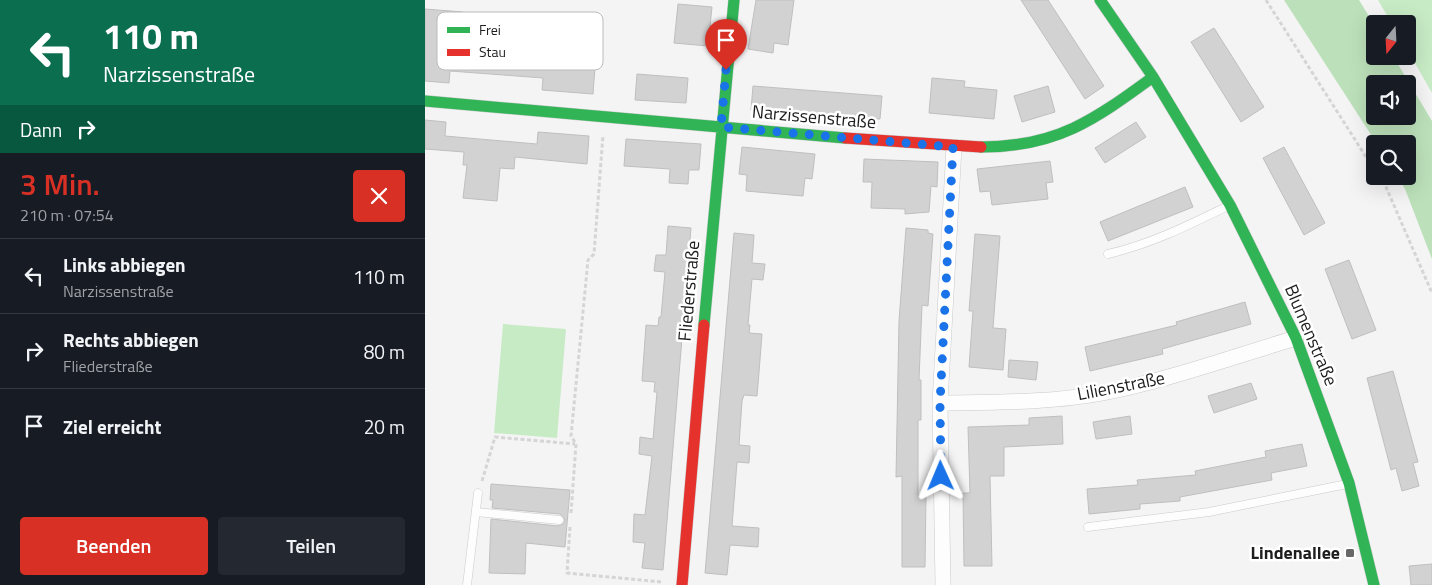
<!DOCTYPE html>
<html lang="de">
<head>
<meta charset="utf-8">
<style>
  body { margin:0; font-family:"Titillium Web",sans-serif; background:#242831; color:#f1f3f6; height:100vh; display:flex; flex-direction:column; font-size:19px; white-space:nowrap }
  * { box-sizing:border-box; margin:0 }
  p { font-size:16px; color:#9ea1a6 }
  .icon { flex:none; width:28px; height:28px; fill:none; stroke:currentColor; stroke-width:2; stroke-linecap:round; stroke-linejoin:round }
  .map { position:relative; flex:1; overflow:hidden }
  .details { display:flex; flex-direction:column; background:#171b24; width:425px }
  .details>* { flex:none }
  .banner { background:#0b6e4f; color:#fff; overflow:hidden }
  .needle { width:32px; rotate:198deg }
  .buttons { position:absolute; left:941px; top:15px; display:grid; gap:10px }
  .buttons a { display:grid; place-items:center; width:50px; height:50px; border-radius:5px; background:#171b24; box-shadow:0 5px 20px #0002; font-size:25px }
  .pin { position:absolute; display:grid; place-items:center; width:42px; height:42px; color:#fff; margin:-51px -21px; border-radius:50% 50% 50% 0; rotate:-45deg; box-shadow:0 0 5px #0007 }
  .pin .icon { rotate:45deg }
  .me { position:absolute; width:55px; margin:-28px; rotate:359deg; stroke-linejoin:round; filter:drop-shadow(0 0 4px #0008) }
  .turn { display:flex; align-items:center; gap:18px; height:105px; padding:0 20px; font-size:22px }
  .turn .icon { width:65px; height:65px; stroke-width:2.5 }
  .turn b { display:block; font-size:35px; line-height:42px }
  .then { display:flex; align-items:center; height:48px; padding:0 20px; background:#0003; gap:10px; font-size:19px }
  .round { display:grid; place-items:center; flex:none; width:52px; height:52px; border-radius:5px; background:#242831 }
  .headline { display:flex; align-items:center; justify-content:space-between; height:85px; padding:0 20px }
  h1 { font-size:30px; font-weight:600; line-height:38px; color:#d93025 }
  .button { display:flex; gap:10px; margin-top:auto; padding:10px 20px }
  .button a { flex:1; height:58px; border-radius:5px; background:#d93025; color:#fff; font-size:20px; font-weight:600; line-height:58px; text-align:center }
  .button a+a { background:#242831; color:#f1f3f6 }
  ul { padding:0; list-style:none }
  li { display:flex; align-items:center; gap:15px; height:75px; padding:0 20px; border-top:1px solid #363941 }
  li div { flex:1 }
  li b { display:block; font-size:19px }
  li em { font-style:normal }
  main { display:flex; flex:1; min-height:0 }
  .map>svg:first-child { display:block }
  .green { fill:#c7ebc5 }
  .forest { fill:#bce1ba; fill-rule:evenodd }
  .building { fill:#d2d2d2; stroke:#bfbfbf }
  .lines { fill:none; stroke-linecap:round; stroke-linejoin:round }
  .lane-casing { stroke:#cacacb; stroke-width:9 }
  .street-casing { stroke:#cacacb; stroke-width:16 }
  .fast-casing { stroke:#cacacb; stroke-width:12 }
  .jam-casing { stroke:#cacacb; stroke-width:12 }
  .path { stroke:#d5d5d6; stroke-width:3; stroke-dasharray:4 2.5; stroke-linecap:butt }
  .lane { stroke:#fdfdfe; stroke-width:8 }
  .street { stroke:#fdfdfe; stroke-width:15 }
  .fast { stroke:#30b455; stroke-width:11 }
  .jam { stroke:#e5322d; stroke-width:11 }
  .route { stroke:#1a73e8; stroke-width:9; stroke-dasharray:0 16.2 }
  .poi-dot { fill:#686869; stroke:#fff; stroke-width:2 }
  .labels { text-anchor:middle; stroke-width:5; stroke-linejoin:round; paint-order:stroke }
  .street-label { font-size:18px; fill:#1d1d1e; stroke:#fff }
  .poi-label { font-size:18px; font-weight:bold; fill:#1d1d1e; stroke:#fff; text-anchor:end }
  .key { fill:#fff; stroke:#bbbbbc; stroke-width:1 }
  .key-label { font-size:14px; fill:#1d1d1e }
</style>
</head>
<body>
<main>
<section class="details">
<div class="banner">
<div class="turn"><svg class="icon" aria-label="left" viewBox="0 0 24 24"><path d="M17 20v-9H6M10 6l-5 5 5 5"/></svg><div><b>110 m</b>Narzissenstraße</div></div>
<div class="then">Dann<svg class="icon" aria-label="right" viewBox="0 0 24 24"><path d="M7 20v-9h11M14 6l5 5-5 5"/></svg></div>
</div>
<div class="headline"><div><h1>3 Min.</h1><p>210 m · 07:54</p></div><a class="round" style="background:#d93025;color:#fff"><svg class="icon" aria-label="close" viewBox="0 0 24 24"><path d="M6 6l12 12M18 6L6 18"/></svg></a></div>
<ul>
<li><svg class="icon" aria-label="left" viewBox="0 0 24 24"><path d="M17 20v-9H6M10 6l-5 5 5 5"/></svg><div><b>Links abbiegen</b><p>Narzissenstraße</p></div><em>110 m</em></li>
<li><svg class="icon" aria-label="right" viewBox="0 0 24 24"><path d="M7 20v-9h11M14 6l5 5-5 5"/></svg><div><b>Rechts abbiegen</b><p>Fliederstraße</p></div><em>80 m</em></li>
<li><svg class="icon" aria-label="arrive" viewBox="0 0 24 24"><path d="M6 21V4h12l-3 4 3 4H6"/></svg><div><b>Ziel erreicht</b></div><em>20 m</em></li>
</ul>
<div class="button"><a>Beenden</a><a>Teilen</a></div>
</section>
<div class="map">
<svg width="1007" height="585" viewBox="0 0 1007 585">
  <rect width="100%" height="100%" fill="#f4f4f5"/>
  <path class="green" d="M953,0h54v93l-24,-42 -1,-27h-15z
    M78,324l63,5 -9,109 -63,-5z"/>
  <path class="forest" d="M859,0h75l16,26v30h18l39,65v138l-27,-70 -8,-13h10v-32h-30zM950,84h32v32h-32z"/>
  <path class="building" d="M331,0h38l-6,45 -14,-2 -1,10 -25,-4z
    M596,0h27l56,86 -19,13z
    M253,4l34,3 -4,39 -34,-3z
    M0,9l38,3 -1,32 62,5 -1,12 72,6 -2,27 -51,-4 1,-12 -93,-7 -1,12 -24,-2z
    M789,28l50,79 -23,15 -50,-80z
    M212,74l51,4 -2,25 -51,-3z
    M507,78l33,3 -1,6 33,3 -3,29 -65,-6z
    M328,86l129,10 -2,23 -129,-9z
    M623,86l7,26 -33,10 -8,-26z
    M0,120l21,2 -1,14 92,8 1,-12 51,4 -2,28 -72,-7 -1,12 -14,-1 -3,33 -34,-3 4,-33h-4l1,-13 -39,-3z
    M711,122l10,15 -41,26 -10,-15z
    M201,139l75,5 -2,26h-10l-1,14 -19,-1 1,-14 -46,-3z
    M317,147l73,7 -3,25 -7,-1 -2,18 -57,-5 1,-16 -8,-1z
    M859,147l41,76 -21,12 -41,-77z
    M439,159l74,3 -1,25 -6,-1 -2,26 -24,2v-5l-34,-1 1,-26h-9z
    M625,161l3,21 -7,1 2,16 -56,6 -2,-14 -10,1 -3,-23z
    M760,187l8,20 -85,34 -8,-19z
    M243,226l23,2 -28,342 -21,-2 3,-25 -12,-1 1,-28 11,1 7,-59 -13,-2 1,-17 13,2 4,-47h-3l1,-10 -13,-1 4,-56 12,1 1,-9h2l4,-45 -11,-1 2,-16h10z
    M481,228l22,2v3l5,1 -5,72 -6,-1 -3,75h2v40h-3v75h8l-1,72h-23v-91l-6,1 3,-156z
    M309,233l20,2 -2,28 13,1 -2,16 -11,-1 -4,46h2l-1,8 13,1 -3,38 -2,24 -13,-1 -2,6 -3,44 11,1 -1,17 -12,-1 -5,64 27,2 -1,19 -28,-2 -3,30 -22,-2z
    M550,234l25,2 -7,92 13,1 -3,41 -34,-3 4,-56h-4z
    M924,260l27,70 -24,9 -27,-70z
    M820,302l6,22 -89,25 1,5 -73,17 -5,-24 92,-22 -1,-3z
    M584,360l29,2 -2,18 -28,-3z
    M968,371l25,91 -5,1 6,23 -17,5 -6,-23 -5,2 -24,-92z
    M826,383l6,16 -43,14 -6,-17z
    M637,416l1,28 -59,3v29h-14l2,90h-28l-1,-73h7l-2,-66 61,-2v-7z
    M705,416l2,18 -36,5 -3,-17z
    M877,444l5,22 -36,7 1,7 -92,17v4l-40,3v5l-51,5 -2,-25 51,-4 -1,-5 59,-5 -1,-4 71,-14 -1,-6z
    M66,484l79,6 -5,57 -39,-4 -1,31 -36,-1 2,-54 67,7 5,-2 2,-4 -5,-6 -68,-6 1,-8h-3z
    M1007,564v21h-21l-2,-19z"/>
  <g class="lines">
    <defs>
      <path id="lane" d="M683,254c43,-10 81,-29 120,-48
        M51,512l83,8
        M663,527l121,-15 138,-28
        M42,585l11,-92"/>
      <path id="street" d="M515,403c54,-1 109,0 163,-10 65,-13 129,-36 193,-55
        M518,585l-3,-182 14,-256"/>
      <path id="fast" d="M675,0l53,77 77,128 66,133 53,145 25,102
        M0,101l420,37
        M556,147c76,0 113,-27 172,-70
        M279,325l30,-325"/>
      <path id="jam" d="M420,138l136,9
        M257,585l22,-260"/>
    </defs>
    <use href="#lane" class="lane-casing"/>
    <use href="#street" class="street-casing"/>
    <use href="#fast" class="fast-casing"/>
    <use href="#jam" class="jam-casing"/>
    <path class="path" d="M841,0l109,171
      M953,176l8,11 46,106
      M57,481l13,-44 80,7
      M146,513l5,-69 -5,-8 17,-176 6,-6 9,-119
      M145,527l-3,46 95,9"/>
    <use href="#lane" class="lane"/>
    <use href="#street" class="street"/>
    <use href="#fast" class="fast"/>
    <use href="#jam" class="jam"/>
  </g>
  <g class="lines">
    <path class="route" d="M301,70l-5,57 232,20 -13,256 1,73"/>
  </g>
  <rect class="poi-dot" x="920" y="548" width="10" height="10" rx="2.5"/>
  <g class="labels">
    <g class="street-label">
      <text transform="translate(389 117) rotate(5)" y="6">Narzissenstraße</text>
      <text transform="translate(264 291) rotate(-85)" y="6">Fliederstraße</text>
      <text transform="translate(886 335) rotate(67)" y="6">Blumenstraße</text>
      <text transform="translate(696 386) rotate(-11)" y="6">Lilienstraße</text>
    </g>
    <g class="poi-label">
      <text x="915" y="559">Lindenallee</text>
    </g>
  </g>
  <rect x="12" y="12" width="166" height="58" rx="8" class="key"/>
  <rect x="22" y="27" width="23" height="6" fill="#30b455"/>
  <rect x="22" y="49" width="23" height="7" fill="#e5322d"/>
  <g class="key-label">
    <text x="54" y="35">Frei</text>
    <text x="54" y="57">Stau</text>
  </g>
</svg>
<div class="buttons">
<a><svg class="needle" viewBox="-14 -14 28 28"><path d="M0-13l5 13h-10z" fill="#e53935"/><path d="M0 13l5-13h-10z" fill="#9ea1a6"/></svg></a>
<a><svg class="icon" aria-label="sound" viewBox="0 0 24 24"><path d="M4 9h4l5-4v14l-5-4H4zM17 9q2 3 0 6"/></svg></a>
<a><svg class="icon" aria-label="search" viewBox="0 0 24 24"><circle cx="10" cy="10" r="6"/><path d="M15 15l6 6"/></svg></a>
</div>
<div class="pin" style="left:301px;top:70px;background:#d93025"><svg class="icon" aria-label="arrive" viewBox="0 0 24 24"><path d="M6 21V4h12l-3 4 3 4H6"/></svg></div>
<svg class="me" style="left:516px;top:476px" viewBox="-20 -20 40 40"><path d="M0-17L14 15 0 8-14 15z" fill="#1a73e8" stroke="#fff" stroke-width="4"/></svg>
</div>
</main>
</body>
</html>
